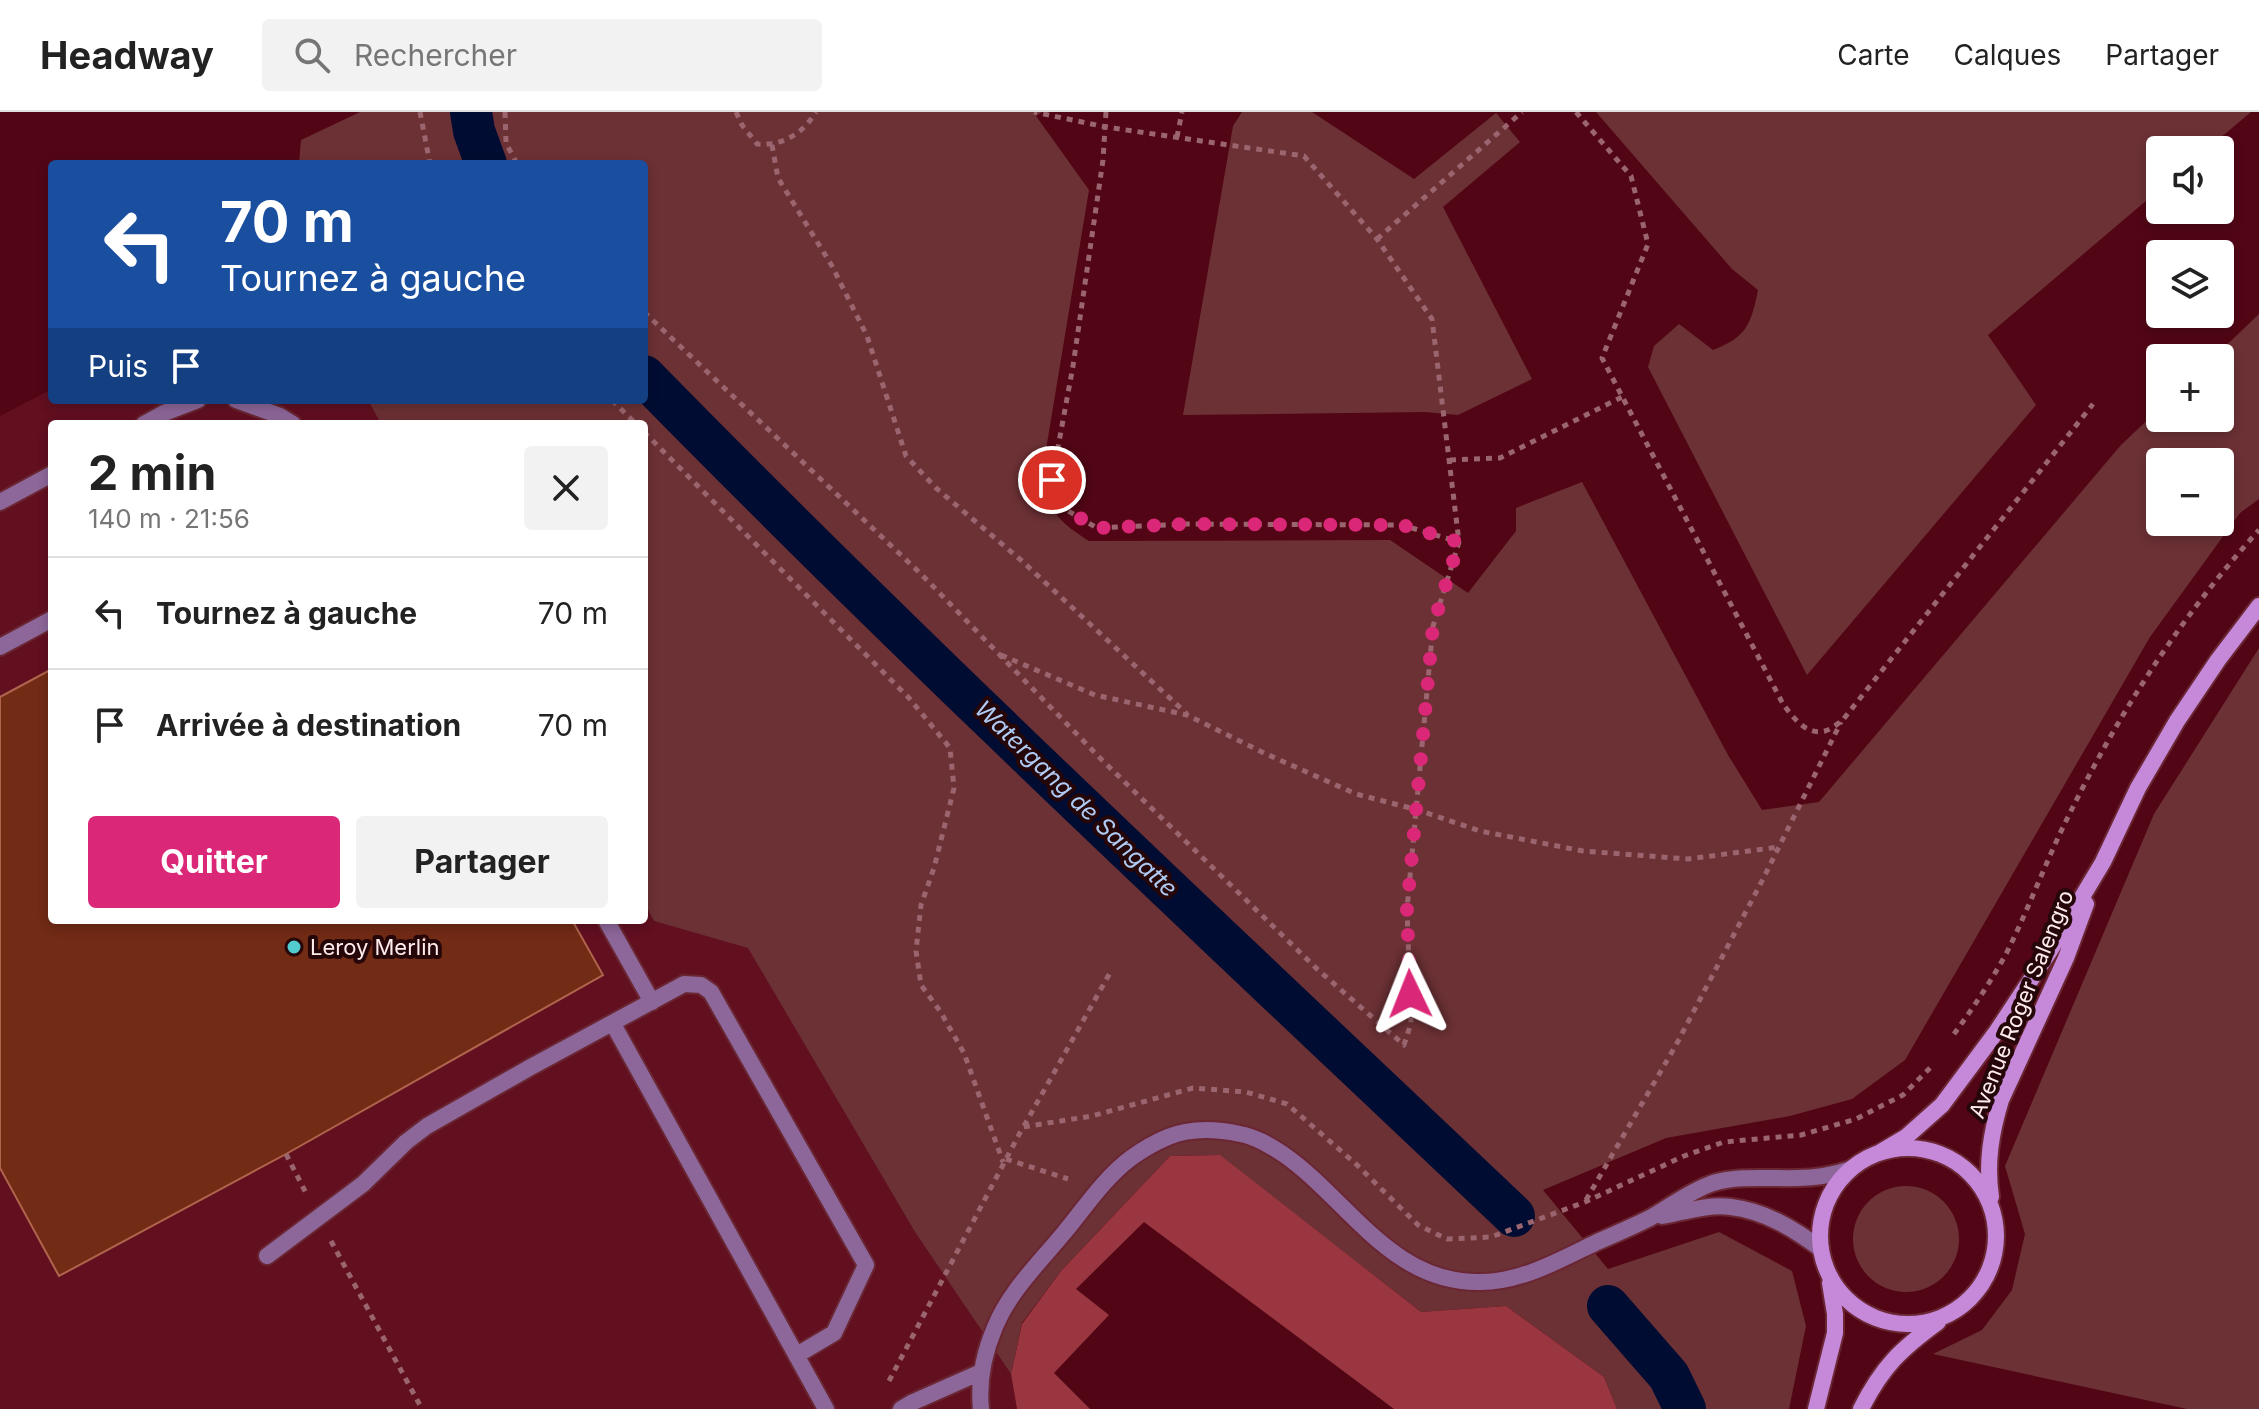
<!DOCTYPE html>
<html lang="fr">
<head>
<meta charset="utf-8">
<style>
  body { margin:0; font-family:Inter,sans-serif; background:#f2f2f2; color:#222; height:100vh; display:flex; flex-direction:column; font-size:30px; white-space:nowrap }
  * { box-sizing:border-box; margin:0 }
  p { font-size:26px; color:#767676 }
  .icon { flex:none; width:44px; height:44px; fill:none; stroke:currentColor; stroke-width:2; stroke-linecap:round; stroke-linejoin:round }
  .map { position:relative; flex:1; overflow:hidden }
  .drawer { position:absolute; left:48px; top:308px; width:600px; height:504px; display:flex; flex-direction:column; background:#fff; border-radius:8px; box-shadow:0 4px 12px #0003 }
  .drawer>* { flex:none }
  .top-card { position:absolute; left:48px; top:48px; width:600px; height:244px; border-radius:8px; box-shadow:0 4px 12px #0003; background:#1a4fa0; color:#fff; overflow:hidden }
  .fabs { position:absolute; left:2146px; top:24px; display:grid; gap:16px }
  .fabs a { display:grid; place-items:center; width:88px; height:88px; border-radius:8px; background:#fff; box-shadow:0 4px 12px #0003; font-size:40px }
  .pin { position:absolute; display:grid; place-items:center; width:68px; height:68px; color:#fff; margin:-34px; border:4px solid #fff; border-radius:50%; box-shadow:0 2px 8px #0007 }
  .me { position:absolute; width:88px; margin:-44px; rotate:358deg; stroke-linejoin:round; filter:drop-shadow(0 0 6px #0008) }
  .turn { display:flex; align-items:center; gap:28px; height:168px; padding:0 40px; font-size:36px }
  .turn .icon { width:104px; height:104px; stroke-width:2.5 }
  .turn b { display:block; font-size:56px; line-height:68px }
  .then { display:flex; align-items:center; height:76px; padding:0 40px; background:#0003; gap:16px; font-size:30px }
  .round { display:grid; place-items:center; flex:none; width:84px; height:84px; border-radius:8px; background:#f2f2f2 }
  .summary { display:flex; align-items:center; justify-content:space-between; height:136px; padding:0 40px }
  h1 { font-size:48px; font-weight:700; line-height:60px }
  .button { display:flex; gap:16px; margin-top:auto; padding:16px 40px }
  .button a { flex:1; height:92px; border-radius:8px; background:#db2777; color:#fff; font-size:32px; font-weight:700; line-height:92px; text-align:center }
  .button a+a { background:#f2f2f2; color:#222 }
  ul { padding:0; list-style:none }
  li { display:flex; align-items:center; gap:24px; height:112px; padding:0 40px; border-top:2px solid #e0e0e0 }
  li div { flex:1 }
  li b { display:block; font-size:30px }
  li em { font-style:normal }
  header { display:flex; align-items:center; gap:48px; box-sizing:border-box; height:112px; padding:0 40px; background:#fff; border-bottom:2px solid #e0e0e0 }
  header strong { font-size:38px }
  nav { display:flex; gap:44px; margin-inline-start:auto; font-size:28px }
  .search { width:560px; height:72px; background:#f2f2f2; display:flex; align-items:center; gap:20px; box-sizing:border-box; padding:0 28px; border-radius:8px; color:#767676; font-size:30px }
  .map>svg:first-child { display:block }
  .built { fill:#620f20 }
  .green { fill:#6c3135; fill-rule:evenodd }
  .forest { fill:#993640 }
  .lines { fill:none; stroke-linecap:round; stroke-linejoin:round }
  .canal { stroke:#000c32; stroke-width:42 }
  .building { fill:#722b15; stroke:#b0644c; stroke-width:2 }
  .service-casing { stroke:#6a2633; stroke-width:20 }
  .secondary-casing { stroke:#6a2633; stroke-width:20 }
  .path { stroke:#9a656e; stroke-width:5; stroke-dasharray:6 6; stroke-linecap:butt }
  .service { stroke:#8d6799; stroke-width:16 }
  .secondary { stroke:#c689da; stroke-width:16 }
  .route { stroke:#db2777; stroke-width:14; stroke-dasharray:0 25.2 }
  .poi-dot { fill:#52ccd0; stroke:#250609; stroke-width:3 }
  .labels { text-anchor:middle; stroke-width:8; stroke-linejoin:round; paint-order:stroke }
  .poi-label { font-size:22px; fill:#feebeb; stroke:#250609; text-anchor:start }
  .street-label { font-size:22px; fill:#feebeb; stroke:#250609 }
  .water-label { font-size:24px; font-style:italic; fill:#afcaf3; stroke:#250609 }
</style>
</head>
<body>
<header>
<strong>Headway</strong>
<div class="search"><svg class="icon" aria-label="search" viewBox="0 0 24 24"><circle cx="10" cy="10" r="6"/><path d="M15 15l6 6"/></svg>Rechercher</div>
<nav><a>Carte</a><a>Calques</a><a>Partager</a></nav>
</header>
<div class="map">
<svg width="2259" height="1297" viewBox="0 0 2259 1297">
  <rect width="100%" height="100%" fill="#520615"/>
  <path class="built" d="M52,277v11h316l13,24h-329v496h592v-17l10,18 94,26 167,285 96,142 6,35h-1017v-993z"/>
  <path class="green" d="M360,0h682l-6,4 53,74 -47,284c5,37 16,47 47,67l301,-1 78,53 48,-62v-23l66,-26 146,273 34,55 57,-8 302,-357 39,-37v10h60v-60h-7l46,-44v185l-19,14 -90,124 -245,423 -53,39 -62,17 -124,22 -123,52 65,79 111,-37 73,39 14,55 -17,83h-172l-13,-32 -98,-71 -85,6 -202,-157 -49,1 -109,115 -39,52 -11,51 -96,-142 -167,-284 -94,-27 -10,-18v-479h-263l-13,-24h276v-236h-345l2,-24zM2160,350h60v60h-60z
    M1242,0h70l102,67 82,-66 24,29 -77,65 89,172 -74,36 -33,-3 -242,3 50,-289z
    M1596,0h655l-45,38h-46v39l-172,146 48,70 -229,270 -159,-308 6,-21 25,-22 34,26c34,-13 38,-26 45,-60l-26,-21z
    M2259,536v761h-72l-254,-55 49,-24 30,-40 13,-56 -20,-68 149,-352z
    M1853 1127a53 53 0 1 1 106 0a53 53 0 1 1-106 0Z"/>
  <path class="forest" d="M1220,1043l201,157 85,-6 98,71 13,32h-223l-250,-187 -68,67 33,26 -55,58 36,36h-73l-6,-35 11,-50 39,-53 109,-115z"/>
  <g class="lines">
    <path class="canal" d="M471,0l3,19 12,33
      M644,264c282,288 578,563 870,840
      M1608,1194l61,70 16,33"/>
  </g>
  <path class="building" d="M52,557v251h520l31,55 -317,179 -227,122 -59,-108v-471z"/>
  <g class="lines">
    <defs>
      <path id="service" d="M236,288l44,16 13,8
        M144,312l20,-11 34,-13
        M0,390l52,-28
        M0,535l52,-28
        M606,808l46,82
        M613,912l213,385
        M1662,1104c22,-4 46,-12 69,-9 34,4 63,22 90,42
        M267,1144l96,-72 43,-42 21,-16 102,-58 155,-84 17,1 10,7 155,273 -32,68 -37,22
        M901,1297l10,-6 70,-31
        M981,1297c-3,-29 3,-56 14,-82 14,-35 44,-64 68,-93 21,-25 41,-56 68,-76 11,-8 25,-16 37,-21 22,-9 49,-8 72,-3 16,3 29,11 43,20 65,45 108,130 198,128 40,0 79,-22 114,-39 18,-8 37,-16 55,-25 21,-12 40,-27 63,-35 27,-8 57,-4 85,-5 18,0 35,-3 53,-9"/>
      <path id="secondary" d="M1820 1124a88 88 0 1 1 176 0a88 88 0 1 1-176 0Z
        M1879,1041l27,-16 36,-32 55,-74 54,-82 52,-87 35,-74 39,-67 41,-61 41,-54
        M1991,1085c-5,-34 0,-64 10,-97l65,-142 20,-54
        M1816,1297l19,-76v-19l-5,-31
        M1861,1297c21,-42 40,-60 77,-87"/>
    </defs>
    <use href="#service" class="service-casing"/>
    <use href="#secondary" class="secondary-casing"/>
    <path class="path" d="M420,0l10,52
      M505,0l1,31 11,21
      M736,0l6,13 15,19c26,2 45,-10 59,-32
      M1106,0l-3,48 -30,206 -21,114 13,29 32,19 89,-4 216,1 57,17
      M1576,0l55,64 17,68 -46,114 181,346c9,12 23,32 42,27 5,-1 12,-7 17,-10l251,-317
      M1177,25l5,-25
      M772,33l6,33 54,88 35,70 39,120 30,32 86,73 165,153
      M1377,127l145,-127
      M644,200l276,261 182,187 214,208 88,77 7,-22 -4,-114 26,-283 26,-84 -27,-223 -55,-80 -73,-83 -198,-29 -72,-15
      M612,288l24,24
      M644,320l265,266 41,50 4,40 -20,80 -13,37 -5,46 5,34 19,26 24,42 39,109
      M1450,348l50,-2 122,-61
      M1001,543l94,40 92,20 77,38 92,41 62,16 62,21 103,20 105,8 91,-12
      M1954,922c19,-26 38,-54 53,-82 23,-46 40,-94 63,-139 50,-102 112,-198 189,-283
      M1024,1014l87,-155
      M286,1042l20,39
      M1006,1047l62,20
      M1586,1088l90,-155 87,-166 78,-157
      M331,1129l91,168
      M889,1269l134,-254 69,-11 101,-28 53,4 41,12 69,60 62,61 29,14 44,-2 94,-35 99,-46 40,-14 77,-7 55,-16 47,-24 27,-27"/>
    <use href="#service" class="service"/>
    <use href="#secondary" class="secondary"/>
  </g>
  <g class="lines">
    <path class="route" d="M1052,368l13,29 32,19 89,-4 216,1 57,17 -26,84 -26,283 3,85"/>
  </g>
  <circle class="poi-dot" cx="294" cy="835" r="8"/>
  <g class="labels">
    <g class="poi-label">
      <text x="310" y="843">Leroy Merlin</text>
    </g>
    <g class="street-label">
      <text transform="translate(2021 892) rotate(-68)" y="8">Avenue Roger Salengro</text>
    </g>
    <g class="water-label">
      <text transform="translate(1076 687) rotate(44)" y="8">Watergang de Sangatte</text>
    </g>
  </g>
</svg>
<div class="fabs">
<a><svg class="icon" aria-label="sound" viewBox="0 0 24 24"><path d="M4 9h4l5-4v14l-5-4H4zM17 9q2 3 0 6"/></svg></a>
<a><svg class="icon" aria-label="layers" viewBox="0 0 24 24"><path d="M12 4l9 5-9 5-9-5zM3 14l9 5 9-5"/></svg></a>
<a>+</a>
<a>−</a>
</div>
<div class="pin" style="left:1052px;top:368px;background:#d93025"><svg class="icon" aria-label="arrive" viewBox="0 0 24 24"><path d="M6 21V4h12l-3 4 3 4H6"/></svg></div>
<svg class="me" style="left:1410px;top:882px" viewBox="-20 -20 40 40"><path d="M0-17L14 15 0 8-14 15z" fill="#db2777" stroke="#fff" stroke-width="4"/></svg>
<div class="top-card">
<div class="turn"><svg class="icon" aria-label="left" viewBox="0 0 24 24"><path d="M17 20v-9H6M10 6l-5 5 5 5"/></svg><div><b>70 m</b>Tournez à gauche</div></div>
<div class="then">Puis<svg class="icon" aria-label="arrive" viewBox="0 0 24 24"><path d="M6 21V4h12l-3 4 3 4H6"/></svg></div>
</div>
<section class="drawer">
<div class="summary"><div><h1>2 min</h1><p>140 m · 21:56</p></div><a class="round"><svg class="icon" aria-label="close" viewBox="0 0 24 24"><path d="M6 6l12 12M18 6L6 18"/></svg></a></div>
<ul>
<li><svg class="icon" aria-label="left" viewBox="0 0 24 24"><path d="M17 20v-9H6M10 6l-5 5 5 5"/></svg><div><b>Tournez à gauche</b></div><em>70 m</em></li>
<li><svg class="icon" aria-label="arrive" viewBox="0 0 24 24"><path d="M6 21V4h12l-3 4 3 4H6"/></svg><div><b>Arrivée à destination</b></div><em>70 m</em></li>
</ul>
<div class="button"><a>Quitter</a><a>Partager</a></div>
</section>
</div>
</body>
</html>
